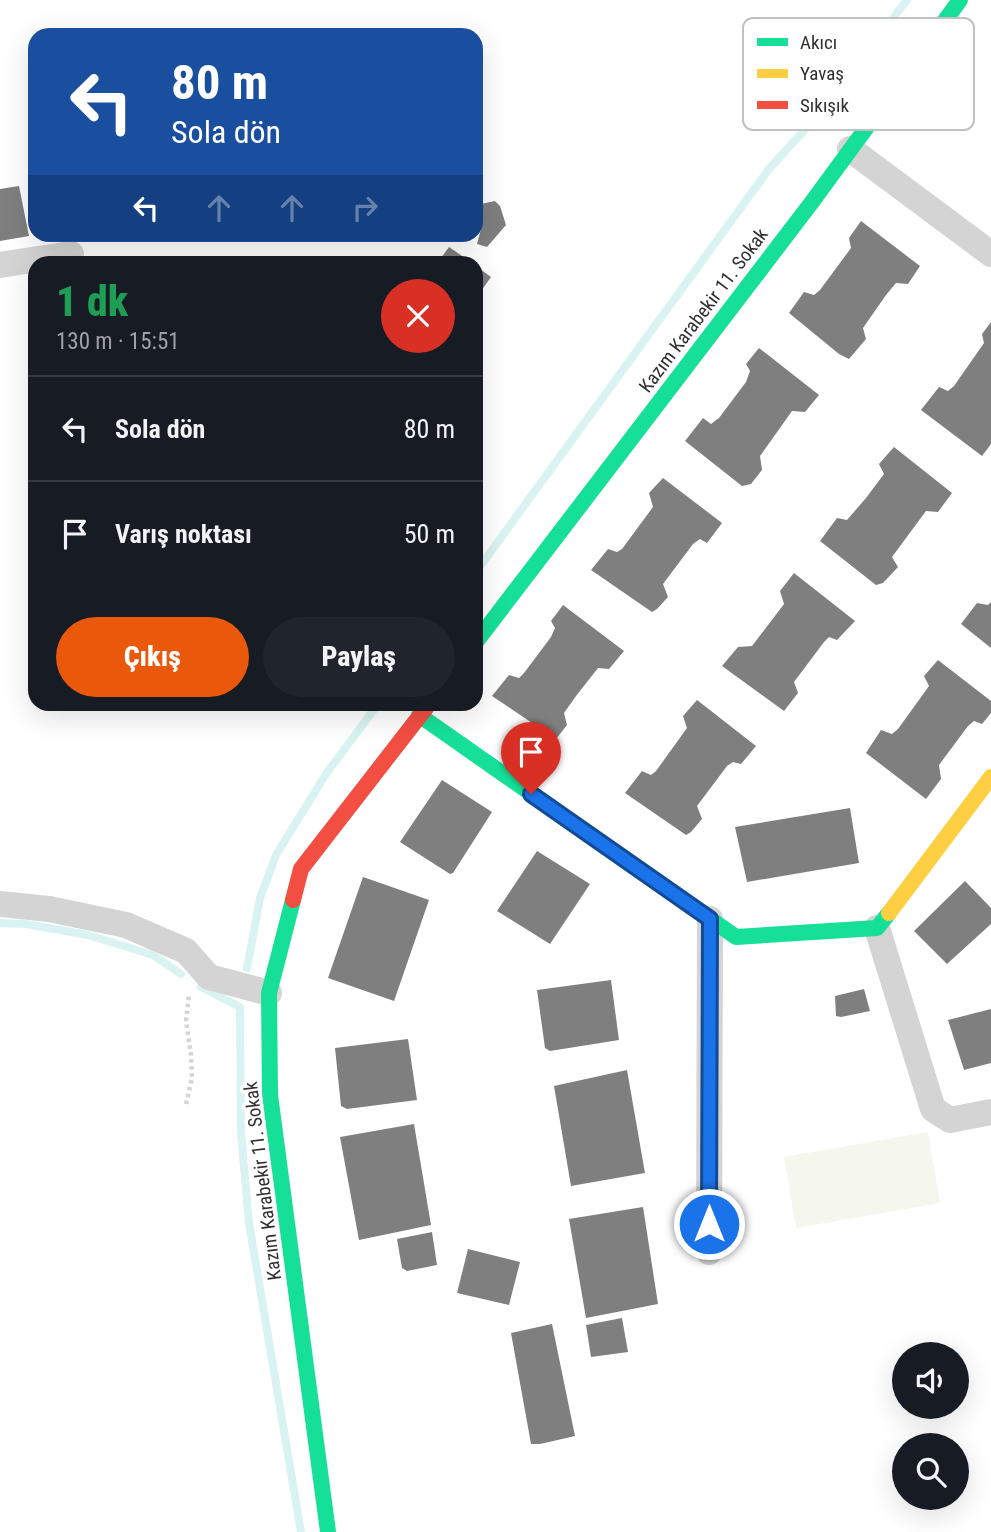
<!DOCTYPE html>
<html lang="tr">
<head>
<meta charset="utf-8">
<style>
  body { margin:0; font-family:"Roboto Condensed",sans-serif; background:#20242c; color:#f1f3f6; height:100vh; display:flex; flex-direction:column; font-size:26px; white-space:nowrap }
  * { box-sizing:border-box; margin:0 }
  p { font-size:23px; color:#9ea1a6 }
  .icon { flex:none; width:38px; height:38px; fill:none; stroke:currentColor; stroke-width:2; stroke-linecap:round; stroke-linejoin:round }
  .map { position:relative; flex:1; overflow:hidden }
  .drawer { position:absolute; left:28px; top:256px; width:455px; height:455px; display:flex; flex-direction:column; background:#171b24; border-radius:21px; box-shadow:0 7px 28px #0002 }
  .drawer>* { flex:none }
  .top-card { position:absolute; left:28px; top:28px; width:455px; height:214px; border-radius:21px; box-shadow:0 7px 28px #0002; background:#1a4fa0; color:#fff; overflow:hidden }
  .buttons { position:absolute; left:892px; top:1342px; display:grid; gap:14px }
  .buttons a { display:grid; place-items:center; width:77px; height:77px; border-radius:50%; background:#171b24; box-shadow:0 7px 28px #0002; font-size:35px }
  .pin { position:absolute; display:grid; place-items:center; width:60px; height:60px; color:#fff; margin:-72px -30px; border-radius:50% 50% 50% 0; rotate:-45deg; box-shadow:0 0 7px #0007 }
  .pin .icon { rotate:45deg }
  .me { position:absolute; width:77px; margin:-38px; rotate:0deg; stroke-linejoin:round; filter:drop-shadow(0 0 5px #0008) }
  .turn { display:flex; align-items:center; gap:24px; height:147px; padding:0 28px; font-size:32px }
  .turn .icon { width:91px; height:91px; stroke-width:2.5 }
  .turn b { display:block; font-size:49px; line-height:60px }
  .lanes { display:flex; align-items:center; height:66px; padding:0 28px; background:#0003; justify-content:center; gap:35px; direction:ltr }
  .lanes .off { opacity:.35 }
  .round { display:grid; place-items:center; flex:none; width:74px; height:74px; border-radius:37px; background:#20242c }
  .head { display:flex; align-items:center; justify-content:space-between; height:119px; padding:0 28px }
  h1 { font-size:42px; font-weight:800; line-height:52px; color:#1e9e55 }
  .cta { display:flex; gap:14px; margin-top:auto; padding:14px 28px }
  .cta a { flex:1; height:80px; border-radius:42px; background:#ea580c; color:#fff; font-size:28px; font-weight:800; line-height:80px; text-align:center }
  .cta a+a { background:#20242c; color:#f1f3f6 }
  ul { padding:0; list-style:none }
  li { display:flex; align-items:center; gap:21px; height:105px; padding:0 28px; border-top:2px solid #363941 }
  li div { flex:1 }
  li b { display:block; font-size:26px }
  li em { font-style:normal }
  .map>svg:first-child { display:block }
  .green { fill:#f5f6ed }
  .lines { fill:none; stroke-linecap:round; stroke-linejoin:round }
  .stream { stroke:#d9f3f2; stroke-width:8 }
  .building { fill:#7f7f7f }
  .path { stroke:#d4d4d4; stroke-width:4.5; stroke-dasharray:3.5 3.5; stroke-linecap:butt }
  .street { stroke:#d4d4d4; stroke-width:26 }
  .fast { stroke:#16e098; stroke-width:16 }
  .slow { stroke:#ffcf43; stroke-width:16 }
  .jam { stroke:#f24e42; stroke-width:16 }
  .route-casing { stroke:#114b97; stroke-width:18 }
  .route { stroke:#1a73e8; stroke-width:12 }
  .labels { text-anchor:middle; stroke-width:7; stroke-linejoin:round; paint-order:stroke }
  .street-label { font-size:19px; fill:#303030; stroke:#fff }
  .key { fill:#fff; stroke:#c1c1c1; stroke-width:2 }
  .key-label { font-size:19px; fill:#303030 }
</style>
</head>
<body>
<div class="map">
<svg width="991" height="1532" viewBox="0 0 991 1532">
  <rect width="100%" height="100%" fill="#fff"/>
  <path class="green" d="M928,1132l12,71 -144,25 -12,-71z"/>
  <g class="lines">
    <path class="stream" d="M476,572l293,-403 40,-44 98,-125
      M0,923l26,1 62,11 65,20 28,19
      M247,968l13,-70 16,-43 50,-81 52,-70
      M201,987l39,20 1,125 8,91 52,309"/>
  </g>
  <path class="building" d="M19,186l10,50 -29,5v-52z
    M495,201l5,5 6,19 -19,22 -10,-3 4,-15 -5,-6v-18z
    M861,221l59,45 -12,18 -12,-1 -10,12 -23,33 3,11 -17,20 -10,-5 -50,-41 15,-21 10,3 6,-5 31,-42 -2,-10z
    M449,247l22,15h-33z
    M476,266l15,11 -15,21z
    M991,322v122l-9,12 -61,-46 18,-23 9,4 6,-5 30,-43 -2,-9z
    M759,348l60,47 -14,17 -13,-1 -32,45 2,14 -11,14 -9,2 -57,-45 18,-23 8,6 8,-6 27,-36 4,-11 -4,-7z
    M894,447l58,46 -14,19 -12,-1 -34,46 6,10 -15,16 -7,2 -56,-44 17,-23 10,2 19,-22 18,-24 -5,-10z
    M663,478l59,45 -15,20 -7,-4 -7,5 -30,40 5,13 -11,12 -5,3 -61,-42 17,-21 9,3 5,-3 31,-42 -4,-14z
    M794,573l61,48 -18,19 -8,-3 -5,5 -30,40 4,11 -14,18 -62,-45 16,-19 14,-1 32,-42 -4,-13z
    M991,602v46l-30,-24 16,-21 11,2z
    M563,605l61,46 -15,18 -11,-1 -22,28 -12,17 3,12 -11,14 -64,-43 17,-21 10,3 5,-5 27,-36 4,-9 -4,-7z
    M938,660l53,41v12l-9,11 -8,-3 -6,5 -29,39 2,14 -15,20 -60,-46 15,-23 11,4 6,-5 31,-43 -5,-10z
    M697,700l59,46 -15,18 -8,-2 -6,4 -30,40 5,13 -11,13 -5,3 -61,-42 17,-22 9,4 5,-4 31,-43 -4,-12z
    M442,780l50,32 -39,61 -3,1 -50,-32z
    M850,808l9,55 -112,19 -12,-55z
    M537,851l53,33 -40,60 -53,-33z
    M363,877l66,23 -35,101 -66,-23z
    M965,881l26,27v16l-44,40 -33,-33z
    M611,980l8,60 -69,11 -5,-3 -8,-58z
    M864,989l6,22 -29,6 -5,-1 -1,-20z
    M991,1009v54l-27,7 -16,-50z
    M408,1039l9,61 -70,9 -6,-3 -6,-58z
    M627,1070l18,103 -74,13 -17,-100z
    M414,1124l17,101 -72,15 -19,-103z
    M643,1207l15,97 -72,14 -17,-99z
    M432,1232l5,33 -30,6 -5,-3 -5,-29z
    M468,1249l52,13 -11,43 -52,-12z
    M622,1318l6,34 -37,5 -5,-32z
    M552,1324l23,112 -35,8h-9l-20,-111z"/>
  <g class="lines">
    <path class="path" d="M186,1104l6,-26 -1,-23 -5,-34 3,-27"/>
    <path class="street" d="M850,149l141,105
      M0,265l71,-11
      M0,904l49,5 77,16 60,26 23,26 60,16
      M877,928l56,181 17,11 41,-8
      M709,1252l1,-333"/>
    <path class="fast" d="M476,642l336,-440 148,-202
      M419,715l317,222 141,-9 12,-15
      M293,900l-24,93 1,102 58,437"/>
    <path class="slow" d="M889,913l102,-136"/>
    <path class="jam" d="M293,900l8,-31 128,-165"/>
  </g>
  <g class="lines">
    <defs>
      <path id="route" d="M531,794l179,125 -1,305"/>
    </defs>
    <use href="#route" class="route-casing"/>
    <use href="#route" class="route"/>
  </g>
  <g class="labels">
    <g class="street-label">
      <text transform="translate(703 310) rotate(-53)" y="7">Kazım Karabekir 11. Sokak</text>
      <text transform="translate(262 1181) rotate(-97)" y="7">Kazım Karabekir 11. Sokak</text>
    </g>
  </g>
  <rect x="743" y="18" width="231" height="112" rx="10" class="key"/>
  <rect x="757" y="38" width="31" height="8" fill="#16e098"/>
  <rect x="757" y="69" width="31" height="9" fill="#ffcf43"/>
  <rect x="757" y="101" width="31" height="8" fill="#f24e42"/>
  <g class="key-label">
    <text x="800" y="49">Akıcı</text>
    <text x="800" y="80">Yavaş</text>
    <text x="800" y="112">Sıkışık</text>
  </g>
</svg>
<div class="buttons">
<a><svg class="icon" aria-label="sound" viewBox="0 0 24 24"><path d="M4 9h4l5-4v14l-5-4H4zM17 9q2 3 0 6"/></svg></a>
<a><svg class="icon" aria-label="search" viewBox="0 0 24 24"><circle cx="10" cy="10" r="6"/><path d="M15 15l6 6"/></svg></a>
</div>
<div class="pin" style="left:531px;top:794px;background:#d93025"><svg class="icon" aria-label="arrive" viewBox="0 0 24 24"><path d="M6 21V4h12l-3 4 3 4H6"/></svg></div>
<svg class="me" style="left:709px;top:1224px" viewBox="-20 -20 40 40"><circle r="17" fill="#1a73e8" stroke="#fff" stroke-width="3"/><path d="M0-11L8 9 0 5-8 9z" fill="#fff"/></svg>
<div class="top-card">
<div class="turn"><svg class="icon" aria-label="left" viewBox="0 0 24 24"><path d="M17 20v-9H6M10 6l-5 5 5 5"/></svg><div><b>80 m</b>Sola dön</div></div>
<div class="lanes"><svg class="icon" aria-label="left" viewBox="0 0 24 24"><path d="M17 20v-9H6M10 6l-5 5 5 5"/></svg><svg class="icon off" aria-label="ahead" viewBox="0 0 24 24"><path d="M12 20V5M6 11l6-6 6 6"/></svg><svg class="icon off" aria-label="ahead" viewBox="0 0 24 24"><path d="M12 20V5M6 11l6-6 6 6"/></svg><svg class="icon off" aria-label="right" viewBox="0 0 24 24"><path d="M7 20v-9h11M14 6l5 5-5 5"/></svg></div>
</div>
<section class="drawer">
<div class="head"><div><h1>1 dk</h1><p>130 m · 15:51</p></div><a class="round" style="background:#d93025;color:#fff"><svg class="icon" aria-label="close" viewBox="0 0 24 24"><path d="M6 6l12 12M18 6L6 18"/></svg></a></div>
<ul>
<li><svg class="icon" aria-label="left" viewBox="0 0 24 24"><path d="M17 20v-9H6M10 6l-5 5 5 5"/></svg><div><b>Sola dön</b></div><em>80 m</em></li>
<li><svg class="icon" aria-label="arrive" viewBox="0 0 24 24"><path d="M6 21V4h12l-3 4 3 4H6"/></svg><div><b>Varış noktası</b></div><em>50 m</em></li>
</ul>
<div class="cta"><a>Çıkış</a><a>Paylaş</a></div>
</section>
</div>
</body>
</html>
